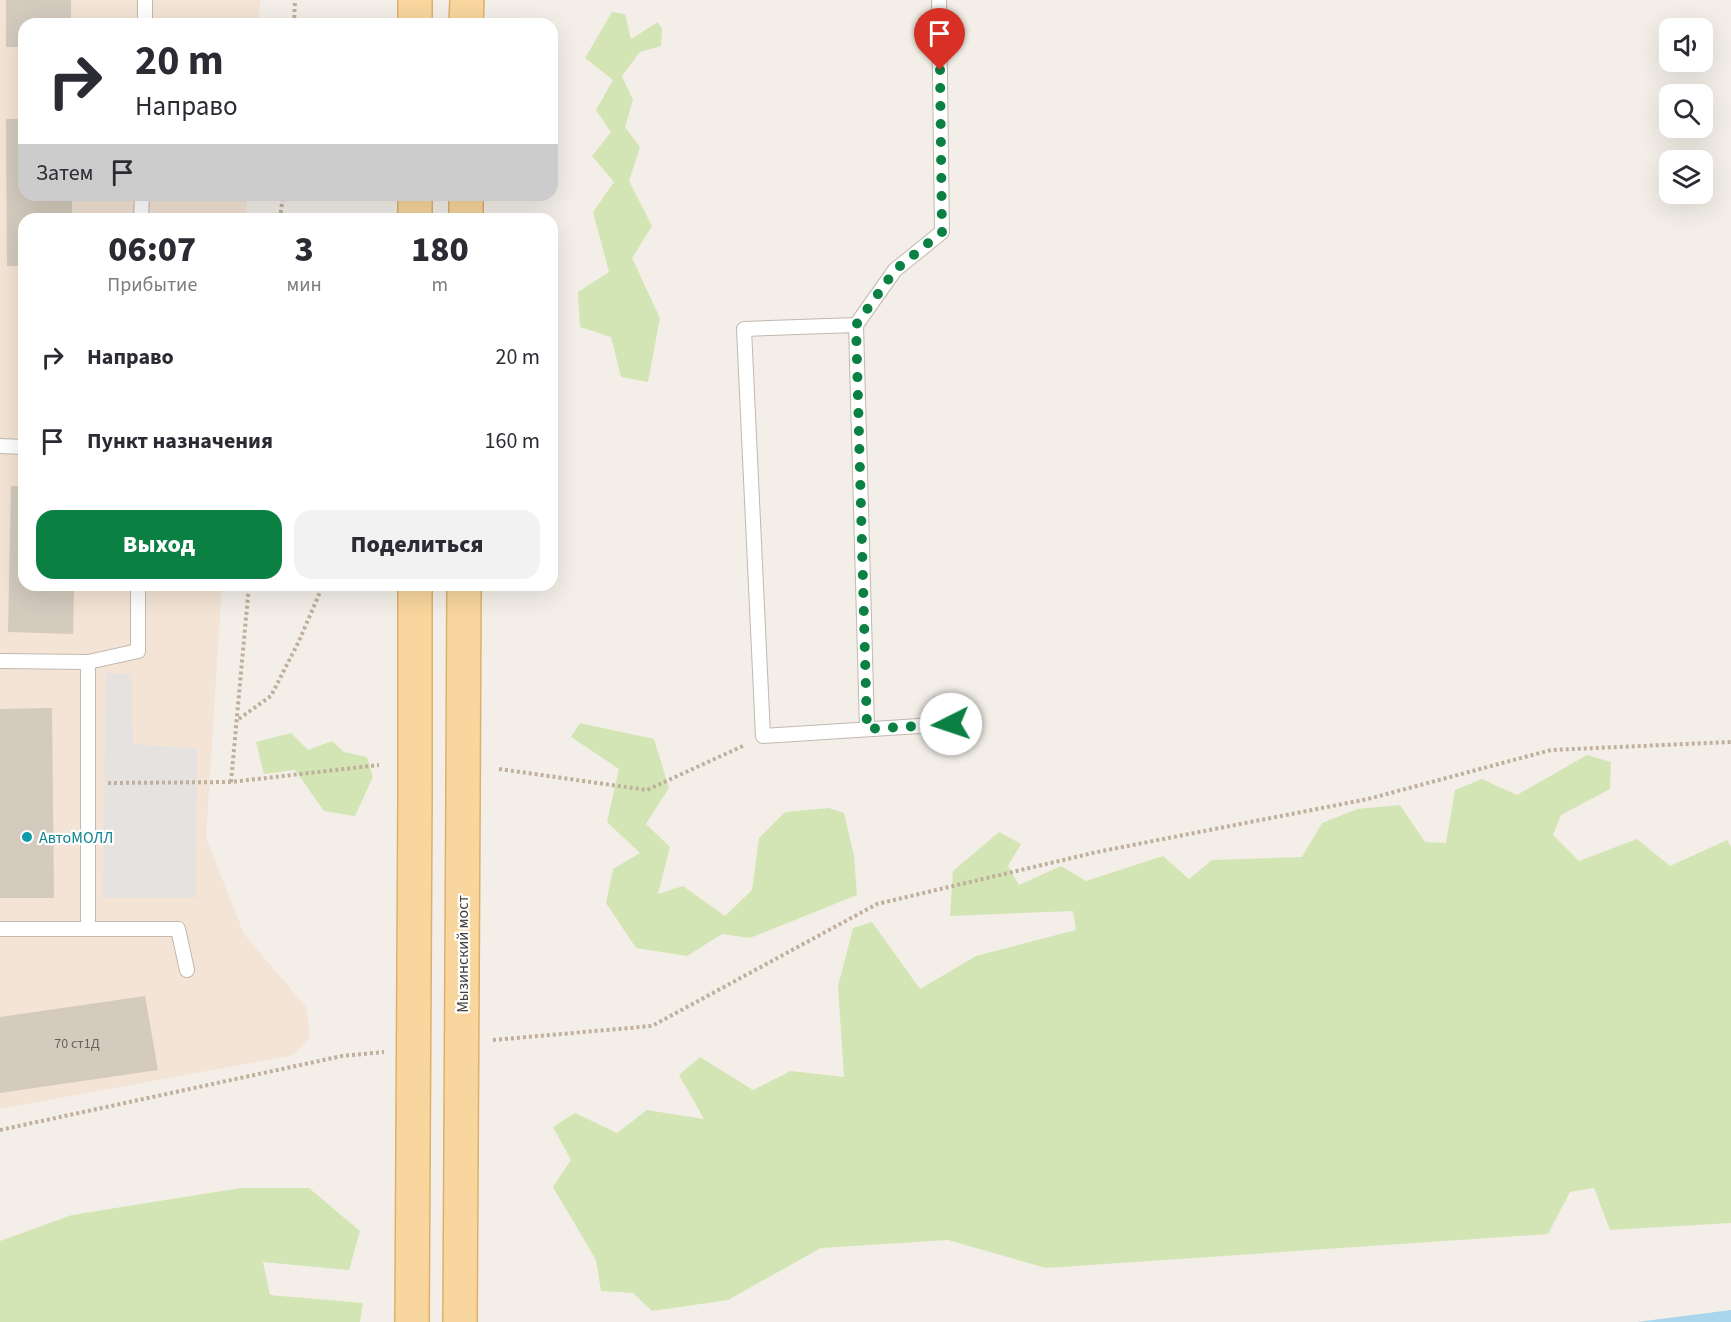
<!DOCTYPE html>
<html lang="ru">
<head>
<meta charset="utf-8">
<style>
  body { margin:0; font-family:"Source Sans 3",sans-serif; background:#f2f2f3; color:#2b2b33; height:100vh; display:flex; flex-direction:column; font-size:22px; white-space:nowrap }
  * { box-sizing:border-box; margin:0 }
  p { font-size:20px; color:#7c7c81 }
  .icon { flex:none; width:33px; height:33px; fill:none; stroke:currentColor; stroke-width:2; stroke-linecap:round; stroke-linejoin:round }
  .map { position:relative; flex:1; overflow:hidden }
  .drawer { position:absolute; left:18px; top:213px; width:540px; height:378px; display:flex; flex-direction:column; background:#fff; border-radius:18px; box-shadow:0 6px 24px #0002 }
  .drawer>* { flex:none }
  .guide { position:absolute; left:18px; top:18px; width:540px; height:183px; border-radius:18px; box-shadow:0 6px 24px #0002; background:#fff; color:#2b2b33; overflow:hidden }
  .buttons { position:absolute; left:1659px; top:18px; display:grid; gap:12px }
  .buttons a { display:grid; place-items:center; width:54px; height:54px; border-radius:12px; background:#fff; box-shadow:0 6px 24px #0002; font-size:30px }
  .pin { position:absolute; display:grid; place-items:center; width:51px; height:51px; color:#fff; margin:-62px -26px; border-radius:50% 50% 50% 0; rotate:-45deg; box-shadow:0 0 6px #0007 }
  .pin .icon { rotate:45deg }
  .me { position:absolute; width:66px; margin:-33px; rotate:266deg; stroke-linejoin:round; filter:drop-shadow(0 0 4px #0008) }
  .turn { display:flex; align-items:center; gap:21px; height:126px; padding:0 18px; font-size:27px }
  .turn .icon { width:78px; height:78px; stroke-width:2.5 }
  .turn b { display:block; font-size:42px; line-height:51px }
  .then { display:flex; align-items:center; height:57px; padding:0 18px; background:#0003; gap:12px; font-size:22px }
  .eta { display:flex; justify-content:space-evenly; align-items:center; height:102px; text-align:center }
  .eta b { font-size:36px; font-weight:800; line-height:42px }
  .primary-button { display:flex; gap:12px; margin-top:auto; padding:12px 18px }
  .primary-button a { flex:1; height:69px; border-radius:18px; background:#0b8043; color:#fff; font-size:24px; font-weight:800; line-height:69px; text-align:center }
  .primary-button a+a { background:#f2f2f3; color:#2b2b33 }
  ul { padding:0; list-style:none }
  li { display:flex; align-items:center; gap:18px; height:84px; padding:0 18px }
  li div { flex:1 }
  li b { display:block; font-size:22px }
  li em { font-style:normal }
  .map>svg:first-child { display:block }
  .commercial { fill:#f3e4d5 }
  .green { fill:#d3e5b4 }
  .parking { fill:#e5e2e0 }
  .water { fill:#a9d6ec }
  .building { fill:#d4cabe }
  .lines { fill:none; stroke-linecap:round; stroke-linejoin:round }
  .service-casing { stroke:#c1b9ae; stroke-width:16 }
  .primary-casing { stroke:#dcb16d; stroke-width:36 }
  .path { stroke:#bfb09d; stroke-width:4; stroke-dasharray:3 3; stroke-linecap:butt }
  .service { stroke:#fff; stroke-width:14 }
  .primary { stroke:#f8d69d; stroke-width:33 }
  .primary-bridge-casing { stroke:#dcb16d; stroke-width:36; stroke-linecap:butt }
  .primary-bridge { stroke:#f8d69d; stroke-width:33 }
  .route { stroke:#0b8043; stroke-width:10; stroke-dasharray:0 18 }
  .culture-dot { fill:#0f9aa8; stroke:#fff; stroke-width:2 }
  .labels { text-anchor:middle; stroke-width:4.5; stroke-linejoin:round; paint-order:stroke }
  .number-label { font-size:14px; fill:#6a6259 }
  .culture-label { font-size:16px; fill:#0d838f; stroke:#fff; text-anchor:start }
  .street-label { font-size:16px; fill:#463f37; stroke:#fff }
</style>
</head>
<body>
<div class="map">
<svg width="1731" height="1322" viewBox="0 0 1731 1322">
  <rect width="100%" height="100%" fill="#f3efe8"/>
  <path class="commercial" d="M0,0h260l-2,24h-234v171h223l-1,24h-222v366h198l-16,253 38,96 62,73 4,30 -16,18 -294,54z"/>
  <path class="green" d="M612,12l13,2 6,25 27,-17 4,7 -1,17 -21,6 -18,24 11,24 -8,27 15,20 -11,34 23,45 -20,32 28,60 -12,64 -27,-5 -10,-40 -31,-10 -2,-35 31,-20 -16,-60 21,-30 -22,-26 19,-24 -15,-22 17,-30 -28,-22z
    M580,723l74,16 15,49 -23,36 24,23 -12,47 25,-8 42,30 27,-26 7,-52 26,-26 44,-4 15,5 10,43 3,39 -107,43 -28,-4 -35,22 -51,-8 -30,-45 7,-34 27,-16 -33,-31 12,-53 -48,-32z
    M291,733l17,17 24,-9 12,11 23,5 6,20 -18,39 -31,-5 -29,-41 -31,4 -8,-32z
    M1587,755l24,7 -1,27 -49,26 -8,20 26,26 58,-22 33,27 57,-26 4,7v376l-121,7 -16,-42 -24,4 -22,42 -502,34 -98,-28 -127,8 -93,52 -76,11 -19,-18 -32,-2 -5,-31 -43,-73 18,-27 -18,-33 22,-14 42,20 30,-23 57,9 -25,-44 21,-18 53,33 38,-19 53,6 -6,-91 15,-58 19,-6 48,67 56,-33 100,-26 -3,-19 -123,5 3,-45 46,-39 22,12 -13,22 11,19 42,-19 25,15 77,-25 26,23 23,-19 90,-3 20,-34 35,-14 43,-4 25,37 21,1 9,-53 27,-11 35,16z
    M241,1188h68l51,43 -11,39 -86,-8 7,33 93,8 -3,19h-360v-81l72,-26z"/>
  <path class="parking" d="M106,673l25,1 2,70 64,5 -1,149h-93z"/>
  <path class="water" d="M1731,1310v12h-94z"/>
  <path class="building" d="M6,0h65v24h-47v23h-18z
    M6,119h18v76h48v24h-48v47h-17z
    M11,486h13v99h50l-1,49 -65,-2z
    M52,708l2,190h-54v-189z
    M145,996l13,74 -158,23v-76z"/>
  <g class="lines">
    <defs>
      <path id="service" d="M145,24v-24
        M141,219l1,-24
        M856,325l-112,4 19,407 188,-12
        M0,446l24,1
        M0,661l88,1
        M867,729l-11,-404 39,-55 47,-38 -3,-232
        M0,929h88v-267l50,-11v-66
        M88,929h90l9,41"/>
      <path id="primary" d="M415,24v-24
        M466,24l1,-24
        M415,219v-24
        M466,219v-24
        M415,585v208
        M463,796l1,-211"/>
    </defs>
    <use href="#service" class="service-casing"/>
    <use href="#primary" class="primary-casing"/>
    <path class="path" d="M294,24l1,-24
      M280,219l3,-24
      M239,719l32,-23 28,-55 24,-56
      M499,769l148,21 98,-45
      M231,782l18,-197
      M108,783l123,-1 148,-17
      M493,1040l159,-14 225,-122 220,-52 271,-53 183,-49 180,-8
      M0,1130l342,-74 42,-4"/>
    <use href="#service" class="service"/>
    <use href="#primary" class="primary"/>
    <defs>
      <path id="primary-bridge" d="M412,1322l3,-529
        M460,1322l3,-526"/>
    </defs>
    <use href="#primary-bridge" class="primary-bridge-casing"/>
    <use href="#primary-bridge" class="primary-bridge"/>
  </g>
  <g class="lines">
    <path class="route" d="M940,70l2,162 -47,38 -39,55 11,404 84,-5"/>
  </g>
  <circle class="culture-dot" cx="27" cy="837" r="6"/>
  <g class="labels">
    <g class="number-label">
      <text x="77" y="1048">70 ст1Д</text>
    </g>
    <g class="culture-label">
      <text x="39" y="843">АвтоМОЛЛ</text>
    </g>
    <g class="street-label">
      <text transform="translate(462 954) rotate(-90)" y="6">Мызинский мост</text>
    </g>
  </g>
</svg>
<div class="buttons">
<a><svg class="icon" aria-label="sound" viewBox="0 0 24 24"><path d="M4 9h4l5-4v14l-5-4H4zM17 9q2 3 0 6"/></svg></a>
<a><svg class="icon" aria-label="search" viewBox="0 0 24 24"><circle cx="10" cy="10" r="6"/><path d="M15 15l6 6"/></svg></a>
<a><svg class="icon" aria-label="layers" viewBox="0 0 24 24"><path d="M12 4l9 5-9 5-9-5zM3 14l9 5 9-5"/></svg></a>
</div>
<div class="pin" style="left:940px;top:70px;background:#d93025"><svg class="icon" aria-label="arrive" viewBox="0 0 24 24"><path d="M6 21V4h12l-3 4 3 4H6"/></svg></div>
<svg class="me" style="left:951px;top:724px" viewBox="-20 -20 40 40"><circle r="19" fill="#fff"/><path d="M0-13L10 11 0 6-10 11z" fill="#0b8043"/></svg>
<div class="guide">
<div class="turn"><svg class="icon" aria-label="right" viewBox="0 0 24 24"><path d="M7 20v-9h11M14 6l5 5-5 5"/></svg><div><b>20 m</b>Направо</div></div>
<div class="then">Затем<svg class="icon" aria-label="arrive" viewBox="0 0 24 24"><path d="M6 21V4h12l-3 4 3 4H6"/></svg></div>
</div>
<section class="drawer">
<div class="eta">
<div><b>06:07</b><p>Прибытие</p></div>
<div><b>3</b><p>мин</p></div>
<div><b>180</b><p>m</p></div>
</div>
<ul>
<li><svg class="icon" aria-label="right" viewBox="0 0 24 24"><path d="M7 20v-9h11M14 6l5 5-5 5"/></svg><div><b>Направо</b></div><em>20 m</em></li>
<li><svg class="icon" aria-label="arrive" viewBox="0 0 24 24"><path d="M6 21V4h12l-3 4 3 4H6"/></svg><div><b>Пункт назначения</b></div><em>160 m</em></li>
</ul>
<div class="primary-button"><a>Выход</a><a>Поделиться</a></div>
</section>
</div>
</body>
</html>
